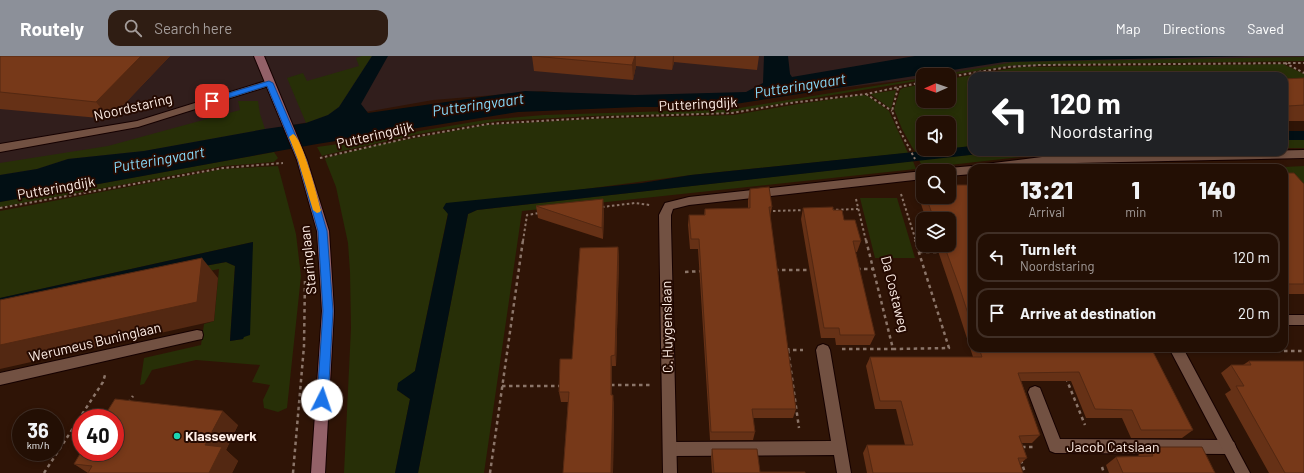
<!DOCTYPE html>
<html lang="en">
<head>
<meta charset="utf-8">
<style>
  body { margin:0; font-family:Barlow,sans-serif; background:#2f1d13; color:#f1f3f6; height:100vh; display:flex; flex-direction:column; font-size:15px; white-space:nowrap }
  * { box-sizing:border-box; margin:0 }
  p { font-size:13px; color:#a39c9a }
  .icon { flex:none; width:22px; height:22px; fill:none; stroke:currentColor; stroke-width:2; stroke-linecap:round; stroke-linejoin:round }
  .map { position:relative; flex:1; overflow:hidden }
  .sheet { position:absolute; left:968px; top:108px; width:320px; height:188px; display:flex; flex-direction:column; background:#230f04; border-radius:12px; box-shadow:0 2px 6px #0003,0 0 0 1px #402f26 }
  .sheet>* { flex:none }
  .hud { position:absolute; left:968px; top:16px; width:320px; height:84px; border-radius:12px; box-shadow:0 2px 6px #0003,0 0 0 1px #402f26; background:#202124; color:#fff; overflow:hidden }
  .needle { width:26px; rotate:268deg }
  .buttons { position:absolute; left:916px; top:12px; display:grid; gap:8px }
  .buttons a { display:grid; place-items:center; width:40px; height:40px; border-radius:8px; background:#230f04; box-shadow:0 2px 6px #0003,0 0 0 1px #402f26; font-size:20px }
  .speed { position:absolute; left:12px; top:353px; display:flex; gap:8px; font-size:20px; font-weight:700; text-align:center }
  .speed>* { display:grid; place-content:center; width:52px; height:52px; border-radius:50%; background:#230f04; box-shadow:0 2px 6px #0003,0 0 0 1px #402f26; line-height:1 }
  .speed small { font-size:10px; font-weight:400 }
  .speed .limit { border:6px solid #d22; background:#fff; color:#111 }
  .pin { position:absolute; display:grid; place-items:center; width:34px; height:34px; color:#fff; margin:-17px; border-radius:8px; box-shadow:0 2px 6px #0006 }
  .me { position:absolute; width:44px; margin:-22px; rotate:4deg; stroke-linejoin:round; filter:drop-shadow(0 0 3px #0008) }
  .turn { display:flex; align-items:center; gap:14px; height:84px; padding:0 16px; font-size:18px }
  .turn .icon { width:52px; height:52px; stroke-width:2.5 }
  .turn b { display:block; font-size:28px; line-height:34px }
  .eta { display:flex; justify-content:space-evenly; align-items:center; height:68px; text-align:center }
  .eta b { font-size:24px; font-weight:800; line-height:28px }
  ul { padding:0; list-style:none }
  li { display:flex; align-items:center; gap:12px; height:50px; margin:0 8px 6px; padding:0 8px; border:2px solid #402f26; border-radius:12px }
  li div { flex:1 }
  li b { display:block; font-size:15px }
  li em { font-style:normal }
  header { display:flex; align-items:center; gap:24px; box-sizing:border-box; height:56px; padding:0 20px; background:#8c9099; color:#fff }
  header strong { font-size:19px }
  nav { display:flex; gap:22px; margin-inline-start:auto; font-size:14px }
  .search { width:280px; height:36px; background:#2f1d13; display:flex; align-items:center; gap:10px; box-sizing:border-box; padding:0 14px; border-radius:12px; color:#a39c9a; font-size:15px }
  .map>svg:first-child { display:block }
  .industrial { fill:#311e1c }
  .green { fill:#272f07 }
  .water { fill:#020f14 }
  .lines { fill:none; stroke-linecap:round; stroke-linejoin:round }
  .lane-casing { stroke:#150100; stroke-width:2 }
  .street-casing { stroke:#150100; stroke-width:2 }
  .secondary-casing { stroke:#150100; stroke-width:2 }
  .path-far1 { stroke:#8b7569; stroke-width:2; stroke-dasharray:2.5 2.5; stroke-linecap:butt }
  .path { stroke:#8b7569; stroke-width:2.5; stroke-dasharray:3.5 3.5; stroke-linecap:butt }
  .lane { fill:#725142; fill-rule:evenodd }
  .street { fill:#725142; fill-rule:evenodd }
  .secondary { fill:#936168; fill-rule:evenodd }
  .wall { fill:#663116 }
  .shaded-wall { fill:#532812 }
  .building { fill:#773919; stroke:#532812 }
  .route { fill:#1a73e8; stroke:#114b97 }
  .slow { fill:#f59e0b }
  .poi-dot { fill:#1bd5b1; stroke:#250a01; stroke-width:1.5 }
  .labels { text-anchor:middle; stroke-width:4; stroke-linejoin:round; paint-order:stroke }
  .street-label { font-size:14px; fill:#feeee6; stroke:#250a01 }
  .poi-label { font-size:14px; font-weight:bold; fill:#feeee6; stroke:#250a01; text-anchor:start }
  .water-label { font-size:15px; font-style:italic; fill:#87dafa; stroke:#250a01 }
</style>
</head>
<body>
<header>
<strong>Routely</strong>
<div class="search"><svg class="icon" aria-label="search" viewBox="0 0 24 24"><circle cx="10" cy="10" r="6"/><path d="M15 15l6 6"/></svg>Search here</div>
<nav><a>Map</a><a>Directions</a><a>Saved</a></nav>
</header>
<div class="map">
<svg width="1304" height="417" viewBox="0 0 1304 417">
  <rect width="100%" height="100%" fill="#2f1406"/>
  <path class="industrial" d="M0,0h1304v2l-76,1 -218,8 -66,8h-21v3l-230,28 -150,-15 -110,9 -433,77z"/>
  <path class="green" d="M362,0h10l-33,51 -11,8 -22,8 -19,-45 16,-5 4,8 52,-15 -3,-8z
    M1304,1v4l-288,4 -67,10h-10l75,-13z
    M1283,8l21,10v19l-20,1v-18h-312v70l-23,3v-26h-26v26h26l-33,4 -4,-6 -10,-18 -8,-20 6,-19 3,-2 20,-4v17h26v-22l71,-12z
    M923,22v2l-198,33 -133,3 -94,5 -80,13 -93,21 -3,1 -5,-9 50,-7 118,-20 59,-5 189,-6z
    M896,34l-5,19 -21,-15z
    M863,39l5,1 21,15 19,42 -217,22 -248,33 5,5 -33,158 -18,19 13,9 -15,74h-51l7,-145 -1,-56 -2,-29 -12,-56 -11,-28 1,-1 51,-13 109,-20 107,-6 141,-4 64,-11z
    M238,45h20l2,13 5,15 -121,22 -76,8 -31,10 -37,6v-12l108,-17 132,-36z
    M1284,84h20v8h-20z
    M274,96l4,6 -4,4 -50,4 -224,41v-5z
    M997,96h94l-44,2 -124,14 -4,-8z
    M913,105l3,8 -394,42 -38,262h-66l50,-259 9,-4z
    M278,110l18,68 5,42 -14,132 -9,4 -14,-4 -1,-8 7,-15 -18,-3 8,-17 -64,-5 -44,10 -8,14 -4,1 4,-27 57,-13 3,-21 10,-3 5,-52 -219,46v-9l86,-18 140,-26 9,4 -5,75 13,-2 10,-97 -253,56v-87l223,-42z
    M1304,110v26l-20,-25z
    M860,142h37l18,60h-40z"/>
  <path class="water" d="M372,0h16l-27,48 7,9 157,-22 110,4 111,-3 17,-9 1,-27h24l2,18 2,3 123,-21h336l-247,6 -288,45h-78l-120,5 -201,32 -317,58v-27l37,-6 31,-10 76,-8 121,-22 41,-6 22,-8 11,-8z
    M1284,75h20v9h-20z
    M972,90v6h25l-520,58 -9,4 -50,259h-23l15,-74 -13,-9 1,-7 17,-12 33,-157 -5,-6 3,-5 196,-20 49,-8z
    M253,186l-3,93 -6,2 -1,2 -13,2 5,-75 -9,-4 -140,26 -86,18v-8z"/>
  <g class="lines">
    <defs>
      <path id="lane" d="M823,288l5,2 2,4 21,123h-14l-3,-18 -164,1 -5,-2 -2,-5 2,-5 5,-2 161,-1 -15,-91 2,-4z
        M1035,330l5,2 20,51 169,1 5,2 2,5 -2,5 -5,2 -174,-1 -5,-2 -22,-59 2,-4z"/>
      <path id="street" d="M269,24l5,3 -2,2 -134,42 -138,25v-8l137,-23z
        M1304,94v8l-229,5 -25,1 -35,4h-35l1,-3 4,-1 65,-8z
        M972,110l4,2h-4v6l-23,2v-5h-5l5,-3z
        M923,115v8l-234,26 -16,4 -2,6v10l6,248h-14l-4,-258 6,-12 24,-6z
        M1284,259h20v10h-20z
        M197,274l5,1 1,4 -1,4 -5,1 -197,45v-12z
        M1169,292h14l67,125h-15z"/>
      <path id="secondary" d="M254,0h10l43,104 22,71 5,80 -9,162h-14l11,-162 -5,-80 -20,-71z"/>
    </defs>
    <use href="#lane" class="lane-casing"/>
    <use href="#street" class="street-casing"/>
    <use href="#secondary" class="secondary-casing"/>
    <path class="path-far1" d="M1285,7l19,10
      M949,21l59,-10 31,-2 265,-2
      M898,32l-6,23 7,18 16,30
      M866,38l26,17
      M320,102l93,-21 75,-13 121,-7 123,-4 58,-10 76,-9 57,-12
      M901,138l15,47
      M856,143l10,42
      M602,151l33,-4 15,2
      M0,152l223,-40 60,-5
      M831,154l27,-1
      M773,155l33,-1
      M523,185l4,-26 12,-2"/>
    <path class="path" d="M866,184l27,109 56,-1 -34,-108
      M919,196h21
      M857,213h16
      M775,214h37
      M685,216l17,-1
      M788,292v2h15
      M842,293h51
      M788,294l11,78
      M1200,295h104
      M1066,322l19,47
      M611,329h39
      M502,330h60
      M128,347l5,-7
      M1022,391h13
      M1021,404l4,13
      M1102,411l2,6
      M44,417l59,-91 2,-7
      M293,417l11,-127 1,-68
      M490,417l33,-233"/>
    <use href="#lane" class="lane"/>
    <use href="#street" class="street"/>
    <use href="#secondary" class="secondary"/>
  </g>
  <path class="wall" d="M0,0h170l-60,63 -110,-10z
    M532,0h227l-2,14 -83,-8 -2,8 -36,-4 -3,14 -99,-9z
    M1304,22v43h-20v-42z
    M1284,117l20,11v110h-20z
    M972,129v163h179l42,82 -11,8h-51l-9,-20h-36l-15,-37h-50l19,54 -8,8h-10l5,15 -7,6 3,9h-156l-4,-20 4,-8h38l-9,-36h-21l-9,-43 4,-9h103l-20,-62 -17,-50h13v-26h-23l-5,-15 3,-7h25z
    M750,133l22,18 -2,10 26,192 -3,9h-40l2,14 -2,8h-43l-12,-191h-8l-2,-24 1,-10h15l1,-6 43,-1v-8z
    M536,150l68,4 -1,29 -65,-21z
    M803,152l30,2 11,10 17,21 -4,11h-2l20,83 -5,10h-34l-1,-7h-14l-20,-119z
    M618,191l1,12 -3,107h-4v29l2,10 -1,68h-50l5,-71h-7l-2,-10z
    M1249,305h55v112h-35l-44,-79 6,-4 -10,-17 10,-8h12z
    M238,369l-12,25 12,11 -6,12h-144l-14,-9z
    M1149,391l66,26h-106l-3,-8 10,-8 23,-1 -1,-1z
    M712,393l48,23 45,1h-93l-1,-16z"/>
  <path class="shaded-wall" d="M141,0h29l-60,63 -14,-17z
    M635,0h1v10l-3,14 -1,-15z
    M673,0h1v6l-2,8z
    M603,143l1,11 -1,29 -1,-11z
    M618,191l1,12 -3,107 -1,-11z
    M202,202l16,20 -4,43 -214,48v-24z
    M611,300l1,10v39l-1,-10z
    M613,339l1,10 -1,68h-2z
    M223,355l15,14 -12,25 12,11 -6,12h-23l-4,-28z"/>
  <path class="building" d="M0,0h141l-45,46 -96,-10z
    M533,0h102l-3,9z
    M1304,22v27l-16,1 -4,-4v-23z
    M1284,117h10l10,11v100h-20z
    M949,129h23v141l-13,-40 -15,-41h5v-26h-15l-8,-22h23z
    M769,131l3,20h-3l27,202h-44l3,23h-44l-12,-193h-8l-2,-24h16v-6l45,-1v-19z
    M603,143l-1,29 -66,-22z
    M833,151v3h9l2,10h11l6,21h-8l22,94h-35l-1,-7h-15l-21,-120z
    M618,191l-3,108 -4,1v39h2l-2,78h-48l6,-81h-10l1,-33h12l8,-111z
    M202,202l-5,44 -197,43v-45z
    M979,292h172l42,82h-52l-9,-20 -37,-1 -16,-37 -61,1 22,62 -21,1 8,22h-9l5,15h-150l-6,-28h46l-12,-44h-21l-10,-44h112z
    M1249,305h55v112h-19l-49,-87h8l-13,-21h20z
    M115,343l108,12 -18,34 17,2 -13,26h-121l4,-7 -18,-2 7,-12h34v-34h-12z
    M1149,391h53l13,26h-92l-7,-16 37,-1z
    M712,393h45l3,23h45v1h-91z"/>
  <path class="route" d="M269,25l4,2 33,77 21,71 6,80 -5,89 -2,3 -4,1 -3,-1 -2,-3 6,-89 -5,-80 -20,-71 -31,-74 -55,17 -4,-2 1,-2z"/>
  <path class="slow" d="M293,78c9,3 25,64 28,76l-1,2 -3,1 -4,-3 -15,-50 -9,-23z"/>
  <circle class="poi-dot" cx="177" cy="380" r="4"/>
  <g class="labels">
    <g class="street-label">
      <text transform="translate(698 48) rotate(-3)" y="5">Putteringdijk</text>
      <text transform="translate(133 51) rotate(-13)" y="5">Noordstaring</text>
      <text transform="translate(375 79) rotate(-13)" y="5">Putteringdijk</text>
      <text transform="translate(56 132) rotate(-10)" y="5">Putteringdijk</text>
      <text transform="translate(308 204) rotate(-96)" y="5">Staringlaan</text>
      <text transform="translate(895 238) rotate(76)" y="5">Da Costaweg</text>
      <text transform="translate(667 271) rotate(-91)" y="5">C. Huygenslaan</text>
      <text transform="translate(95 286) rotate(-13)" y="5">Werumeus Buninglaan</text>
      <text x="1113" y="396">Jacob Catslaan</text>
    </g>
    <g class="poi-label">
      <text x="185" y="385">Klassewerk</text>
    </g>
    <g class="water-label">
      <text transform="translate(800 30) rotate(-9)" y="5">Putteringvaart</text>
      <text transform="translate(478 49) rotate(-8)" y="5">Putteringvaart</text>
      <text transform="translate(159 104) rotate(-10)" y="5">Putteringvaart</text>
    </g>
  </g>
</svg>
<div class="buttons">
<a><svg class="needle" viewBox="-14 -14 28 28"><path d="M0-13l5 13h-10z" fill="#e53935"/><path d="M0 13l5-13h-10z" fill="#a39c9a"/></svg></a>
<a><svg class="icon" aria-label="sound" viewBox="0 0 24 24"><path d="M4 9h4l5-4v14l-5-4H4zM17 9q2 3 0 6"/></svg></a>
<a><svg class="icon" aria-label="search" viewBox="0 0 24 24"><circle cx="10" cy="10" r="6"/><path d="M15 15l6 6"/></svg></a>
<a><svg class="icon" aria-label="layers" viewBox="0 0 24 24"><path d="M12 4l9 5-9 5-9-5zM3 14l9 5 9-5"/></svg></a>
</div>
<div class="speed"><div>36<small>km/h</small></div><div class="limit">40</div></div>
<div class="pin" style="left:212px;top:45px;background:#d93025"><svg class="icon" aria-label="arrive" viewBox="0 0 24 24"><path d="M6 21V4h12l-3 4 3 4H6"/></svg></div>
<svg class="me" style="left:322px;top:344px" viewBox="-20 -20 40 40"><circle r="19" fill="#fff"/><path d="M0-13L10 11 0 6-10 11z" fill="#1a73e8"/></svg>
<div class="hud">
<div class="turn"><svg class="icon" aria-label="left" viewBox="0 0 24 24"><path d="M17 20v-9H6M10 6l-5 5 5 5"/></svg><div><b>120 m</b>Noordstaring</div></div>
</div>
<section class="sheet">
<div class="eta">
<div><b>13:21</b><p>Arrival</p></div>
<div><b>1</b><p>min</p></div>
<div><b>140</b><p>m</p></div>
</div>
<ul>
<li><svg class="icon" aria-label="left" viewBox="0 0 24 24"><path d="M17 20v-9H6M10 6l-5 5 5 5"/></svg><div><b>Turn left</b><p>Noordstaring</p></div><em>120 m</em></li>
<li><svg class="icon" aria-label="arrive" viewBox="0 0 24 24"><path d="M6 21V4h12l-3 4 3 4H6"/></svg><div><b>Arrive at destination</b></div><em>20 m</em></li>
</ul>
</section>
</div>
</body>
</html>
